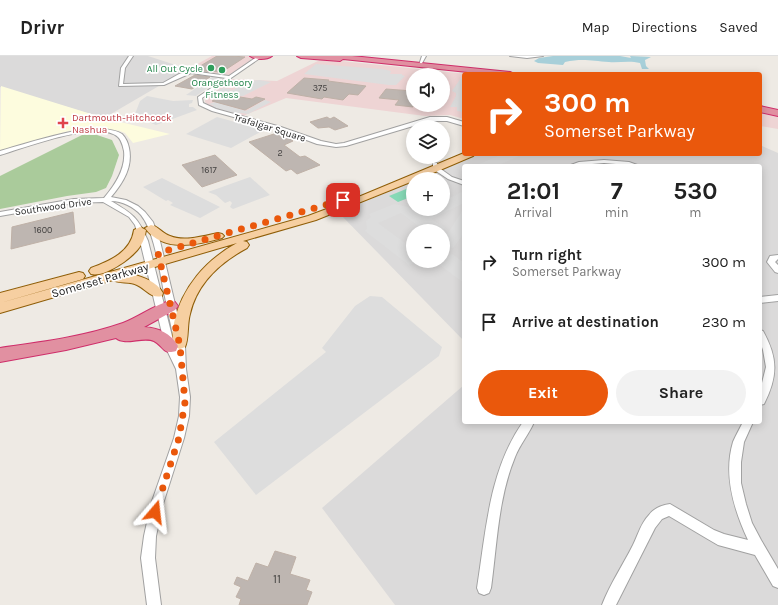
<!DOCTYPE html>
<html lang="en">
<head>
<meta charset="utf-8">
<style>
  body { margin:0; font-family:Karla,sans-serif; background:#f2f2f2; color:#222; height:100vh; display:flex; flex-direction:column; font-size:15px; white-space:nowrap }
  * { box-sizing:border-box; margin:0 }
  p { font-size:13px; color:#767676 }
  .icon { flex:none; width:22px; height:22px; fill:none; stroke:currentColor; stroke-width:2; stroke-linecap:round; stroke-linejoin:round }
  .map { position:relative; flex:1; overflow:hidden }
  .side { position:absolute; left:462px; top:108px; width:300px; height:260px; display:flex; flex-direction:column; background:#fff; border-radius:4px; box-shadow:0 2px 10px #0003 }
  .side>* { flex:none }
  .top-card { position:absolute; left:462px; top:16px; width:300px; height:84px; border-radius:4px; box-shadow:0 2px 10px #0003; background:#ea580c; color:#fff; overflow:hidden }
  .buttons { position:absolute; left:406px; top:12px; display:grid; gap:8px }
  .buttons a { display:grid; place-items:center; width:44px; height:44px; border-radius:50%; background:#fff; box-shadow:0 2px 10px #0003; font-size:20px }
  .pin { position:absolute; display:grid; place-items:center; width:34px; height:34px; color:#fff; margin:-17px; border-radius:8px; box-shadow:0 2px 6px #0006 }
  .me { position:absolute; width:44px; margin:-22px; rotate:17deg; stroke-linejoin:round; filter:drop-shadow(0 0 3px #0008) }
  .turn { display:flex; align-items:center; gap:14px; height:84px; padding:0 16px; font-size:18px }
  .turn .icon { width:52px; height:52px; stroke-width:2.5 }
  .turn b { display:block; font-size:28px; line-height:34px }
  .eta { display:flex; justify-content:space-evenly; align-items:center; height:68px; text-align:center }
  .eta b { font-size:24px; font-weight:700; line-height:28px }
  .action { display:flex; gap:8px; margin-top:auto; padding:8px 16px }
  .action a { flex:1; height:46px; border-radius:24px; background:#ea580c; color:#fff; font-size:16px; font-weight:700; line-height:46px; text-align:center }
  .action a+a { background:#f2f2f2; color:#222 }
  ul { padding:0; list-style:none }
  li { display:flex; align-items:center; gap:12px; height:60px; padding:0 16px }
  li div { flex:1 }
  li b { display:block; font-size:15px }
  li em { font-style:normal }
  header { display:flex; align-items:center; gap:24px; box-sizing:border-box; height:56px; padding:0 20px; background:#fff; border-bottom:1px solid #e0e0e0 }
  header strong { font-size:19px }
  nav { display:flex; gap:22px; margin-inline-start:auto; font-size:14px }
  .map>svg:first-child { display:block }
  .residential { fill:#dbdada; fill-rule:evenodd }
  .commercial { fill:#eed4d4; fill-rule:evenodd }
  .education { fill:#fdfcde }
  .forest { fill:#aacb9b }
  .pitch { fill:#86d9b6 }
  .parking { fill:#ddd }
  .water { fill:#a7cfd9 }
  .building { fill:#beb6b1; stroke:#bfb1a7 }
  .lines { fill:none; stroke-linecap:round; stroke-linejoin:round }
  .street-casing { stroke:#a1a1a1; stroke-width:2 }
  .primary-casing { stroke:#8f5e08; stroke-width:2 }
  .highway-casing { stroke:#cf2e6a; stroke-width:2 }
  .street { fill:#fff; fill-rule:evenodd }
  .primary { fill:#f6cfa1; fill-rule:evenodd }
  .highway { fill:#e190a1; fill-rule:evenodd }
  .route { stroke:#ea580c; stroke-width:7; stroke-dasharray:0 12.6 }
  .leisure-dot { fill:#2e9e5b; stroke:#fff; stroke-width:1.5 }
  .health-dot { fill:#e0444e; stroke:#fff; stroke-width:1.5 }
  .labels { text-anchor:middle; stroke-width:3.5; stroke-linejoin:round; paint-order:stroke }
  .far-number-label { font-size:9px; fill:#454342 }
  .far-leisure-label { font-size:10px; fill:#27864d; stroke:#fff; text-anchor:end }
  .far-health-label { font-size:10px; fill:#be3a42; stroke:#fff; text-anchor:start }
  .far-street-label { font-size:10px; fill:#1d1d1d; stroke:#fff }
  .street-label { font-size:12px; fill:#1d1d1d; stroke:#fff }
  .near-number-label { font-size:12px; fill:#454342 }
</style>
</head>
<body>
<header>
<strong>Drivr</strong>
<nav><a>Map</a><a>Directions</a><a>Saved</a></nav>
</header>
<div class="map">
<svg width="778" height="549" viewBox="0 0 778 549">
  <rect width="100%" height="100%" fill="#eeeae4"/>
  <path class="residential" d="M0,0h148l40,13 -84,49 -104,-31z
    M760,89l18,8v452h-383l-73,-97 142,-123v37h296v-256h-296v175l-125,-128 74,-32v28h30v-30h-25l59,-25h283zM413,175h30v30h-30z"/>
  <path class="commercial" d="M212,0h37l6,2 -25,17 -42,-6z
    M322,3l145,15h-3v45l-14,-4 -25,1 -139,-18 -43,18 -32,-9 -6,-5 1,-6 25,-17 46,2zM413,19h30v30h-30z
    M760,55l18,3v15l-18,-3z"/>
  <path class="education" d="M1,30l103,32 66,16 -37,9 -8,-10 -5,-2 -20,-3 -19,1 -13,2 -68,20z"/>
  <path class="forest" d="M82,79h15l15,5 7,15 -7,21 -6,12 -10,4 -29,4 -67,13v-33z"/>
  <path class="pitch" d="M411,131l2,1v8l-15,6 -9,-6z"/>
  <path class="parking" d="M316,8l66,5 9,2 -1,3h12v1l3,1 -9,9h-7l-85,-11z
    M212,21l10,1 -26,18 -10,-1z
    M461,22h3v34l-7,-1v-4h-7l6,-11v-3l-4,-2z
    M259,24l12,2 -28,14h-7l-11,-3 2,-1h-6l2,1 -7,3 -7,-2 10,-3 -1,-1 5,-2 8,1 -2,2 4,-1 16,-9z
    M147,40l26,5 20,-1 -1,3 -3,1v3h4l4,3 -41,15 -20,-8 -1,-3 5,-13z
    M265,44l6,2 -23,12 -8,-1 -3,1 -25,-7 2,-1 -5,-2 6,-2 31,9z
    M217,61l47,13 -33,18 -45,-14z
    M503,98h20l-26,12h-15l-3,-2z
    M250,121l20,18 -37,14 -3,-2 2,-4 -2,-2 -5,2 -9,-8 -8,-3z
    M162,122l58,29 -20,11 -30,-13 3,-2 -5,-3 -2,1 -23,-14z
    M464,135v12l-33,16 14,9 -4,3h-16l-24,-18 -23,10 35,26v12h6l-10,4 -44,-34 2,-2 -1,-8 5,-4 -2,-3 25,-10 14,3 13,8 4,-1 -3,-3 4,-2h17v-8z
    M464,152v25l-11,15 -10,-2v-5z
    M452,198l12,9v20l-27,-20 6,-2v-2z
    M370,240l12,1 60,50 -3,9 -183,139 -42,-53 112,-90 -4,-4 33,-42z"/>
  <path class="water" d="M553,0h67l11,2 -1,-2 21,1 -6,3 1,6 3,3h-7l-2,-6c-11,-3 -21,0 -31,-1 -17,-1 -26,-4 -44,0l-2,3 -25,-2 -4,-2 5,-3z"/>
  <path class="building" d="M217,0h15l13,1 -23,15 -20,-1 1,-1 -4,-1 2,-1h-4z
    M195,19l15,2 -18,12 -17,-3z
    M304,22l25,2 -1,1 38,5 -8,9 -9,-1 -6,6 -19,-3 -2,2 -35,-6z
    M386,33l27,2v16l-18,-2 4,-5 -20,-2z
    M228,39l24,4 4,-2 9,2 -20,11 -33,-9z
    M327,61l3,2 4,-2 14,9 -13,4 -6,-3 -11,1 -8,-6z
    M277,77l6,4 4,-1 6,5 -9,4 16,12 5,-1 15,9 -23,9 -6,-5 -5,2 -37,-29z
    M215,99l22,20 -35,12 -20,-22z
    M73,156l2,21 -64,16 1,-22z
    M275,495l21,6 -6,17 20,6 -4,10 6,2 -5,13h-68l2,-6 -5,-2 5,-10 -7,-3 3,-7 11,4 8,-18 12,4z"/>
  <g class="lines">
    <defs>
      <path id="street" d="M129,0h4l-8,12 -2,16 40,-1 16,-9 12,-3 38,5 29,-20h2v2l-58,40 1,5 13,6 65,18 40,14 15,3 8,-1 86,-26h17l17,5v4l-17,-5h-17l-84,25 -10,1 -19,-3 -40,-15 -65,-18 -13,-6 -1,-8 28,-19 -35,-5 -27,12 -45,1 2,-18z
        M422,0h4l-5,9h-2z
        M510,0h33l-16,2z
        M94,72c9,1 20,1 28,6 4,4 6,9 7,14 4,19 -6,35 -18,49l15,3 12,6 7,6 8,10 7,19 25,105 1,23 4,28 -1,19 -5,22 -21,66 -7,32 -1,22 6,47h-14l-6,-47 3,-22 7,-32 23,-66 5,-22 1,-19 -4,-28 -11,-23 -25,-105 -5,-16 -6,-8 -26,-15 -29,1 -74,13v-4l74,-13 30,-1c11,-13 22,-29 20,-47 -1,-4 -2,-10 -6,-14 -19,-18 -94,11 -118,18v-4c31,-9 62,-19 94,-23zM111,145c11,0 23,6 30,14 14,17 19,60 24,82 3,17 8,34 10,51l-27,-107c-10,-24 -15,-27 -37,-40z
        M604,104l25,2 11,4 -36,-3 -36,3 11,-4z
        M433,107h4l1,4 14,10 12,4v4l-16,-6 -15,-10z
        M778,199v4l-3,3 3,3v8l-3,-1 -8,-10 3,-6z
        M778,239v6l-18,2v-6z
        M760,274l3,1c15,27 15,45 1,73l-4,1v-14l6,-24 -3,-17 -3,-9z
        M523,366h11c-5,12 -14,22 -19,35 -17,41 -18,88 -24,131l-2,5 -5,2 -5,-2 -2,-5c9,-57 12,-118 46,-166z
        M743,366h10l-9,20 -3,20v21l5,21 6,19 9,17 17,29v19l-5,-2 -18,-31 -37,-10 -12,-7 -37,-22 -7,3 -7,9 -39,77h-14c8,-21 21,-40 31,-60 5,-10 8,-22 16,-30 5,-7 13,-10 21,-11l44,26 10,4 24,6c-14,-30 -25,-65 -15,-98 3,-7 7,-14 10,-20z"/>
      <path id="primary" d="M464,97l11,1 -2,2 -54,23h-6v2l-97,39 -73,21 4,1 2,3 -2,3c-26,14 -50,35 -57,66 -3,10 -1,25 -5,33l-5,2 -5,-2c-4,-7 -2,-17 -1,-24 8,-36 32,-63 63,-80l-106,31c13,3 26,8 32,19l-1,3c-11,3 -16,-7 -25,-11 -8,-4 -18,-1 -24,-5l-113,33v-10l308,-87 48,-18z
        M151,169c7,1 12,9 19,11 14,6 34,0 48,-3l4,1 2,2 -2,2c-25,7 -59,15 -77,-10z
        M140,171l6,3c-1,6 -2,10 -5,15 -7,12 -36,33 -50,29l-2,-3 2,-3c19,-7 40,-16 43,-38z
        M79,216l4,1 2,3 -2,3 -83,24v-10z"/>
      <path id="highway" d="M250,0h22c-5,4 -17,4 -22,0z
        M297,0h55l158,16 4,2h-27l-144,-15 -3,2 -39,-3z
        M760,50l18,4v6l-18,-4z
        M170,245l5,1 3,4 -3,4 -31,17c14,1 27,6 34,19l-2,5c-14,4 -12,-5 -22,-10 -11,-5 -29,5 -38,-3l-50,12 -66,12v-14c41,-6 83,-11 123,-25 16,-6 31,-18 47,-22z"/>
    </defs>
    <use href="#street" class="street-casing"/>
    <use href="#primary" class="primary-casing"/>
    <use href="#highway" class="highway-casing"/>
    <use href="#street" class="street"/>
    <use href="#primary" class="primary"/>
    <use href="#highway" class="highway"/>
  </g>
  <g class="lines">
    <path class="route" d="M155,456l24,-74 6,-36 -5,-56 -22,-93 185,-53"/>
  </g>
  <g class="leisure-dot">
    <circle cx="211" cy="12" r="4"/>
    <circle cx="222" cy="14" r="4"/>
  </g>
  <path class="health-dot" d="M61 61h4v4h4v4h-4v4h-4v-4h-4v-4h4z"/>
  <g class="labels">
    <g class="far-number-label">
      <text x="320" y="35">375</text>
      <text x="280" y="100">2</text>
      <text x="209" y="117">1617</text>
      <text x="43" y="177">1600</text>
    </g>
    <g class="far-leisure-label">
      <text x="203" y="16">All Out Cycle</text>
      <text x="222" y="30" text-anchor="middle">Orangetheory<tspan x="222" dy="12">Fitness</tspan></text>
    </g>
    <g class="far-health-label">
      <text x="72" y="65">Dartmouth-Hitchcock<tspan x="72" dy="12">Nashua</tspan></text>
    </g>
    <g class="far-street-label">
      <text transform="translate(270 71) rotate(17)" y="4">Trafalgar Square</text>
      <text transform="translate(53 150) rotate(-8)" y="4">Southwood Drive</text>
    </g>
    <g class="street-label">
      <text transform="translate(100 224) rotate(-16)" y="4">Somerset Parkway</text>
    </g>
    <g class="near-number-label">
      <text x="277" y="527">11</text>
    </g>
  </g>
</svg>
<div class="buttons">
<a><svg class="icon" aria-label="sound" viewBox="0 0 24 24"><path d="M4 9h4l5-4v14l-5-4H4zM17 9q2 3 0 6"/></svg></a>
<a><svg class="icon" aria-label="layers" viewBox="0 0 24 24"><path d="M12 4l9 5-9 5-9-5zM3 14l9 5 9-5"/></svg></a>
<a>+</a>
<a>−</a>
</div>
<div class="pin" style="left:343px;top:144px;background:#d93025"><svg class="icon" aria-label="arrive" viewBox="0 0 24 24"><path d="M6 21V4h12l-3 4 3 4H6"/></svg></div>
<svg class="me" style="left:155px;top:456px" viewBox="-20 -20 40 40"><path d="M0-17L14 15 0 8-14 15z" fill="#ea580c" stroke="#fff" stroke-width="4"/></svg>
<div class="top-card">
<div class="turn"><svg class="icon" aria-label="right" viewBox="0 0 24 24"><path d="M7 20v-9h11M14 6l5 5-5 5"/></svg><div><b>300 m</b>Somerset Parkway</div></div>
</div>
<section class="side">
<div class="eta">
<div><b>21:01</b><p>Arrival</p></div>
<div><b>7</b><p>min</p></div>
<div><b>530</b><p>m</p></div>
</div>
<ul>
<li><svg class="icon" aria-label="right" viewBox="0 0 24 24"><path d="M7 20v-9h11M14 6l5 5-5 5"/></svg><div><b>Turn right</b><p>Somerset Parkway</p></div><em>300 m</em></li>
<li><svg class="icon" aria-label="arrive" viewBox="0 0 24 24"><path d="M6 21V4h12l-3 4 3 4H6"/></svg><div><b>Arrive at destination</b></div><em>230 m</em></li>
</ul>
<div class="action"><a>Exit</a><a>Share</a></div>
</section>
</div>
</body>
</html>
